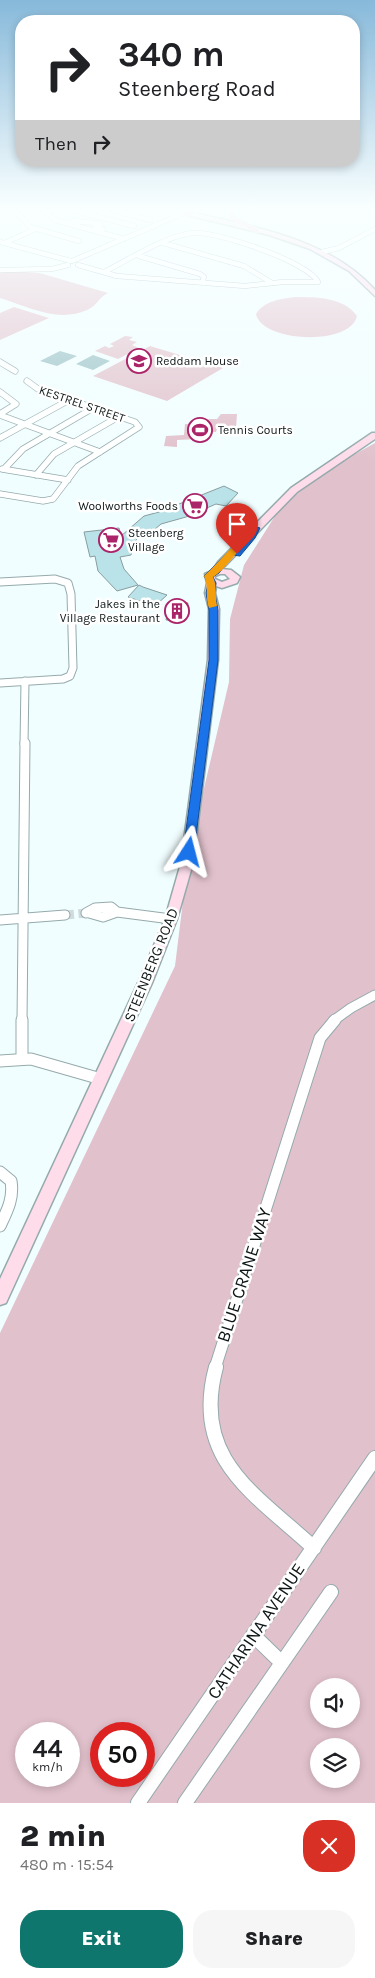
<!DOCTYPE html>
<html lang="en">
<head>
<meta charset="utf-8">
<style>
  body { margin:0; font-family:Karla,sans-serif; background:#f6f6f6; color:#202124; height:100vh; display:flex; flex-direction:column; font-size:19px; white-space:nowrap }
  * { box-sizing:border-box; margin:0 }
  p { font-size:16px; color:#757577 }
  .icon { flex:none; width:28px; height:28px; fill:none; stroke:currentColor; stroke-width:2; stroke-linecap:round; stroke-linejoin:round }
  .map { position:relative; height:1803px; overflow:hidden }
  .sheet { display:flex; flex-direction:column; background:#fff; flex:1 }
  .sheet>* { flex:none }
  .hud { position:absolute; left:15px; top:15px; width:345px; height:152px; border-radius:20px; box-shadow:0 2px 8px #0003; background:#fff; color:#202124; overflow:hidden }
  .buttons { position:absolute; left:310px; top:1678px; display:grid; gap:10px }
  .buttons a { display:grid; place-items:center; width:50px; height:50px; border-radius:50%; background:#fff; box-shadow:0 2px 8px #0003; font-size:25px }
  .speed { position:absolute; left:15px; top:1722px; display:flex; gap:10px; font-size:25px; font-weight:700; text-align:center }
  .speed>* { display:grid; place-content:center; width:65px; height:65px; border-radius:50%; background:#fff; box-shadow:0 2px 8px #0003; line-height:1 }
  .speed small { font-size:12px; font-weight:400 }
  .speed .limit { border:8px solid #d22; background:#fff; color:#111 }
  .pin { position:absolute; display:grid; place-items:center; width:42px; height:42px; color:#fff; margin:-51px -21px; border-radius:50% 50% 50% 0; rotate:-45deg; box-shadow:0 0 5px #0007 }
  .pin .icon { rotate:45deg }
  .me { position:absolute; width:55px; margin:-28px; rotate:9deg; stroke-linejoin:round; filter:drop-shadow(0 0 4px #0008) }
  .turn { display:flex; align-items:center; gap:18px; height:105px; padding:0 20px; font-size:22px }
  .turn .icon { width:65px; height:65px; stroke-width:2.5 }
  .turn b { display:block; font-size:35px; line-height:42px }
  .then { display:flex; align-items:center; height:48px; padding:0 20px; background:#0003; gap:10px; font-size:19px }
  .round { display:grid; place-items:center; flex:none; width:52px; height:52px; border-radius:20px; background:#f6f6f6 }
  .summary { display:flex; align-items:center; justify-content:space-between; height:85px; padding:0 20px }
  h1 { font-size:30px; font-weight:800; line-height:38px }
  .cta { display:flex; gap:10px; margin-top:auto; padding:10px 20px }
  .cta a { flex:1; height:58px; border-radius:20px; background:#0f766e; color:#fff; font-size:20px; font-weight:800; line-height:58px; text-align:center }
  .cta a+a { background:#f6f6f6; color:#202124 }
  .map>svg:first-child { display:block }
  .green { fill:#e1c1cc; fill-rule:evenodd }
  .water { fill:#97c0c5 }
  .building { fill:#b9e3e8; stroke:#899d9f }
  .lines { fill:none; stroke-linecap:round; stroke-linejoin:round }
  .street-tunnel { stroke:#cfdbdc; stroke-width:9; stroke-dasharray:9 4.5; stroke-linecap:butt }
  .street-far5-casing { stroke:#95aaac; stroke-width:5.5 }
  .street-far4-casing { stroke:#95aaac; stroke-width:7 }
  .street-far3-casing { stroke:#95aaac; stroke-width:9 }
  .street-far2-casing { stroke:#95aaac; stroke-width:11 }
  .street-far1-casing { stroke:#95aaac; stroke-width:13 }
  .street-casing { stroke:#95aaac; stroke-width:16 }
  .secondary-casing { stroke:#95aaac; stroke-width:3 }
  .primary-casing { stroke:#d8dada; stroke-width:2 }
  .street-far5 { stroke:#fff; stroke-width:4.5 }
  .street-far4 { stroke:#fff; stroke-width:5.5 }
  .street-far3 { stroke:#fff; stroke-width:7 }
  .street-far2 { stroke:#fff; stroke-width:9 }
  .street-far1 { stroke:#fff; stroke-width:11 }
  .street { stroke:#fff; stroke-width:14 }
  .secondary { fill:#fedcea; fill-rule:evenodd }
  .primary { fill:#fcbad4; fill-rule:evenodd }
  .route { fill:#1a73e8; stroke:#114b97 }
  .slow { fill:#f59e0b }
  .labels { text-anchor:middle; stroke-width:5; stroke-linejoin:round; paint-order:stroke }
  .far-poi-label { font-size:12px; fill:#0d1516; stroke:#fff; text-anchor:start }
  .far-street-label { font-size:12px; fill:#0d1516; stroke:#fff }
  .street-label { font-size:15px; fill:#0d1516; stroke:#fff }
  .near-street-label { font-size:18px; fill:#0d1516; stroke:#fff }
</style>
</head>
<body>
<div class="map">
<svg width="375" height="1803" viewBox="0 0 375 1803">
  <rect width="100%" height="100%" fill="#f1feff"/>
  <path class="green" d="M9,271l31,2 68,20c-9,4 -11,13 -21,17 -29,13 -58,-3 -87,-12v-25z
    M295,297c21,0 49,0 62,19 -6,30 -95,27 -101,-2 8,-13 24,-15 39,-17z
    M14,307l35,11 -49,22v-27z
    M125,336l8,1 -4,3 8,2 -5,3 7,3 -21,11 -23,-8 10,-5 4,2 5,-2 -4,-2z
    M150,346l73,22 -56,33 -74,-25z
    M221,414h16l-1,14h-19l-1,4h-17l-1,7 -21,1v7l-13,-1 2,-10 18,-1 1,-11h16v-5h16z
    M375,443v1360h-375v-470l175,-367 14,-114 40,-170 1,-63 14,-54 38,-60 53,-40zM319,1686h32v33h-32zM26,1734h43v42h-43zM101,1734h43v42h-43zM319,1746h32v33h-32z"/>
  <path class="water" d="M60,351l17,5 -20,10 -17,-5z
    M93,355l17,6 -17,9 -17,-6z"/>
  <path class="building" d="M224,486l14,7 -12,13 -10,-2 -30,13 -25,7 -7,6 -6,-1 -12,11 -5,15 -11,2 4,12 14,16 -21,6 -19,-20 -3,-15 -5,1 -6,-25 35,-4 2,8 23,-20 15,-4z
    M139,585l4,2 24,8 -12,11 -27,-9z
    M170,601l18,2 -3,18 -19,-1z"/>
  <g class="lines">
    <path class="street-tunnel" d="M65,915l21,-2"/>
    <defs>
      <path id="street-far5" d="M12,207l18,20 49,14
        M40,207l15,13 69,19
        M101,207l49,13
        M72,210l62,16
        M45,212l23,-5
        M73,221l24,2 3,1 -5,3 8,2
        M0,242l71,19
        M4,243l32,-14
        M163,243l81,23 28,17
        M322,252l17,-4 36,-19
        M139,256l61,18 4,3 -2,6
        M72,261l112,-48
        M78,265l39,11 128,10 38,-4h35
        M0,270l52,-1 16,-4
        M104,272c26,-13 59,-35 88,-39 22,-3 117,29 126,49"/>
      <path id="street-far4" d="M0,362l15,9
        M0,392l16,12 -16,10
        M0,415l100,37
        M0,438l69,-38
        M2,469l66,11
        M4,469l19,-20 70,-41
        M36,475l18,-21 64,-37
        M0,494l43,7 10,-2 25,-33 61,-39 -4,-5 -97,-33 -11,-8"/>
      <path id="street-far3" d="M0,582l55,-3 13,4 3,11 2,74 -3,8 -7,3 -63,4
        M24,744l1,-63"/>
      <path id="street-far2" d="M86,913l9,-5 16,-1 6,5 54,7
        M89,913l14,4 14,-5
        M0,920l65,-5
        M22,1021l3,-278
        M333,1021l18,-13 24,-13"/>
      <path id="street-far1" d="M22,1059v-39
        M0,1061l31,-2 70,20
        M0,1172l11,9c3,17 -4,30 -11,45
        M215,1368l105,-330 15,-18"/>
      <path id="street" d="M216,1367c-25,92 38,126 98,181
        M253,1635l29,28
        M138,1803l237,-345
        M185,1803l146,-211"/>
      <path id="secondary" d="M189,212c65,15 139,26 186,78v6l-26,-25 -39,-22 -41,-14 -82,-20z
        M372,433h3v6l-78,53 -75,77 9,1 9,7 -3,6 -15,5 -6,-2 -1,7 4,16 -1,51 -25,203 -16,56 -25,64 -146,320 -6,2v-26l138,-296 27,-64 16,-56 27,-203 1,-51 -4,-16 2,-10 -2,-9 7,-3 6,-9 73,-74zM220,574h5l5,5 -8,3 -7,-3v-3z"/>
      <path id="primary" d="M161,207c8,0 18,4 26,3 7,-1 13,-3 21,-3l-19,9z
        M232,207h6l-3,5 1,5 23,13v2h-4l-24,-13 -2,-7z"/>
    </defs>
    <use href="#street-far5" class="street-far5-casing"/>
    <use href="#street-far4" class="street-far4-casing"/>
    <use href="#street-far3" class="street-far3-casing"/>
    <use href="#street-far2" class="street-far2-casing"/>
    <use href="#street-far1" class="street-far1-casing"/>
    <use href="#street" class="street-casing"/>
    <use href="#secondary" class="secondary-casing"/>
    <use href="#primary" class="primary-casing"/>
    <use href="#street-far5" class="street-far5"/>
    <use href="#street-far4" class="street-far4"/>
    <use href="#street-far3" class="street-far3"/>
    <use href="#street-far2" class="street-far2"/>
    <use href="#street-far1" class="street-far1"/>
    <use href="#street" class="street"/>
    <use href="#secondary" class="secondary"/>
    <use href="#primary" class="primary"/>
  </g>
  <linearGradient id="sky" x2="0" y2="1"><stop stop-color="#87b9da"/><stop offset="0.45" stop-color="#f9ffff"/><stop offset="1" stop-color="#f9ffff" stop-opacity="0"/></linearGradient>
  <rect width="375" height="460" fill="url(#sky)"/>
  <path class="route" d="M253,526l7,2 -5,10 -15,18 -7,-1 -14,18 -6,4 3,6 -1,10 3,17v50l-24,192 -5,4 -6,-4 26,-192v-50l-3,-17 2,-10 -4,-7c17,-16 33,-33 49,-50z"/>
  <path class="slow" d="M236,543l7,2c-7,9 -21,27 -30,32 4,8 2,19 4,29l-8,2c-4,-11 0,-22 -5,-32 11,-10 21,-22 32,-33z"/>
  <defs>
    <symbol id="school-ring" viewBox="-11 -11 22 22"><circle r="9.5" fill="#fff" stroke="#ab2369" stroke-width="1.5"/><path d="M0-5L7-2L0 1L-7-2ZM-4 1L0 2.5L4 1V4Q0 6-4 4Z" fill="#ab2369"/></symbol>
    <symbol id="stadium-ring" viewBox="-11 -11 22 22"><circle r="9.5" fill="#fff" stroke="#ab2369" stroke-width="1.5"/><path d="M0-5a6.5 5 0 1 0 0 10a6.5 5 0 1 0 0-10ZM-3.5-1.8h7v3.6h-7Z" fill="#ab2369"/></symbol>
    <symbol id="supermarket-ring" viewBox="-11 -11 22 22"><circle r="9.5" fill="#fff" stroke="#ab2369" stroke-width="1.5"/><path d="M-6-5.5h2.5l.6 2H6L4.5 2H-2.5L-4.4-4H-6ZM-1.5 3.2a1.3 1.3 0 1 0 .1 0ZM3 3.2a1.3 1.3 0 1 0 .1 0Z" fill="#ab2369"/></symbol>
    <symbol id="building-ring" viewBox="-11 -11 22 22"><circle r="9.5" fill="#fff" stroke="#ab2369" stroke-width="1.5"/><path d="M-4-6H4V6H1V3H-1V6H-4ZM-2.5-4.3h1.7v1.8h-1.7ZM.8-4.3h1.7v1.8H.8ZM-2.5-1h1.7V.8h-1.7ZM.8-1h1.7V.8H.8Z" fill="#ab2369"/></symbol>
  </defs>
  <g fill-rule="evenodd">
    <use href="#school-ring" x="125" y="347" width="28" height="28"/>
    <use href="#stadium-ring" x="186" y="416" width="28" height="28"/>
    <use href="#supermarket-ring" x="181" y="492" width="28" height="28"/>
    <use href="#supermarket-ring" x="97" y="526" width="28" height="28"/>
    <use href="#building-ring" x="163" y="597" width="28" height="28"/>
  </g>
  <g class="labels">
    <g class="far-poi-label">
      <text x="156" y="365">Reddam House</text>
      <text x="218" y="434">Tennis Courts</text>
      <text x="178" y="510" text-anchor="end">Woolworths Foods</text>
      <text x="128" y="537">Steenberg<tspan x="128" dy="14">Village</tspan></text>
      <text x="160" y="608" text-anchor="end">Jakes in the<tspan x="160" dy="14">Village Restaurant</tspan></text>
    </g>
    <g class="far-street-label">
      <text transform="translate(82 404) rotate(19)" y="4">KESTREL STREET</text>
    </g>
    <g class="street-label">
      <text transform="translate(151 965) rotate(-68)" y="5">STEENBERG ROAD</text>
    </g>
    <g class="near-street-label">
      <text transform="translate(244 1275) rotate(-72)" y="6">BLUE CRANE WAY</text>
      <text transform="translate(256 1631) rotate(-56)" y="6">CATHARINA AVENUE</text>
    </g>
  </g>
</svg>
<div class="buttons">
<a><svg class="icon" aria-label="sound" viewBox="0 0 24 24"><path d="M4 9h4l5-4v14l-5-4H4zM17 9q2 3 0 6"/></svg></a>
<a><svg class="icon" aria-label="layers" viewBox="0 0 24 24"><path d="M12 4l9 5-9 5-9-5zM3 14l9 5 9-5"/></svg></a>
</div>
<div class="speed"><div>44<small>km/h</small></div><div class="limit">50</div></div>
<div class="pin" style="left:237px;top:554px;background:#d93025"><svg class="icon" aria-label="arrive" viewBox="0 0 24 24"><path d="M6 21V4h12l-3 4 3 4H6"/></svg></div>
<svg class="me" style="left:189px;top:852px" viewBox="-20 -20 40 40"><path d="M0-17L14 15 0 8-14 15z" fill="#1a73e8" stroke="#fff" stroke-width="4"/></svg>
<div class="hud">
<div class="turn"><svg class="icon" aria-label="right" viewBox="0 0 24 24"><path d="M7 20v-9h11M14 6l5 5-5 5"/></svg><div><b>340 m</b>Steenberg Road</div></div>
<div class="then">Then<svg class="icon" aria-label="right" viewBox="0 0 24 24"><path d="M7 20v-9h11M14 6l5 5-5 5"/></svg></div>
</div>
</div>
<section class="sheet">
<div class="summary"><div><h1>2 min</h1><p>480 m · 15:54</p></div><a class="round" style="background:#d93025;color:#fff"><svg class="icon" aria-label="close" viewBox="0 0 24 24"><path d="M6 6l12 12M18 6L6 18"/></svg></a></div>
<div class="cta"><a>Exit</a><a>Share</a></div>
</section>
</body>
</html>
